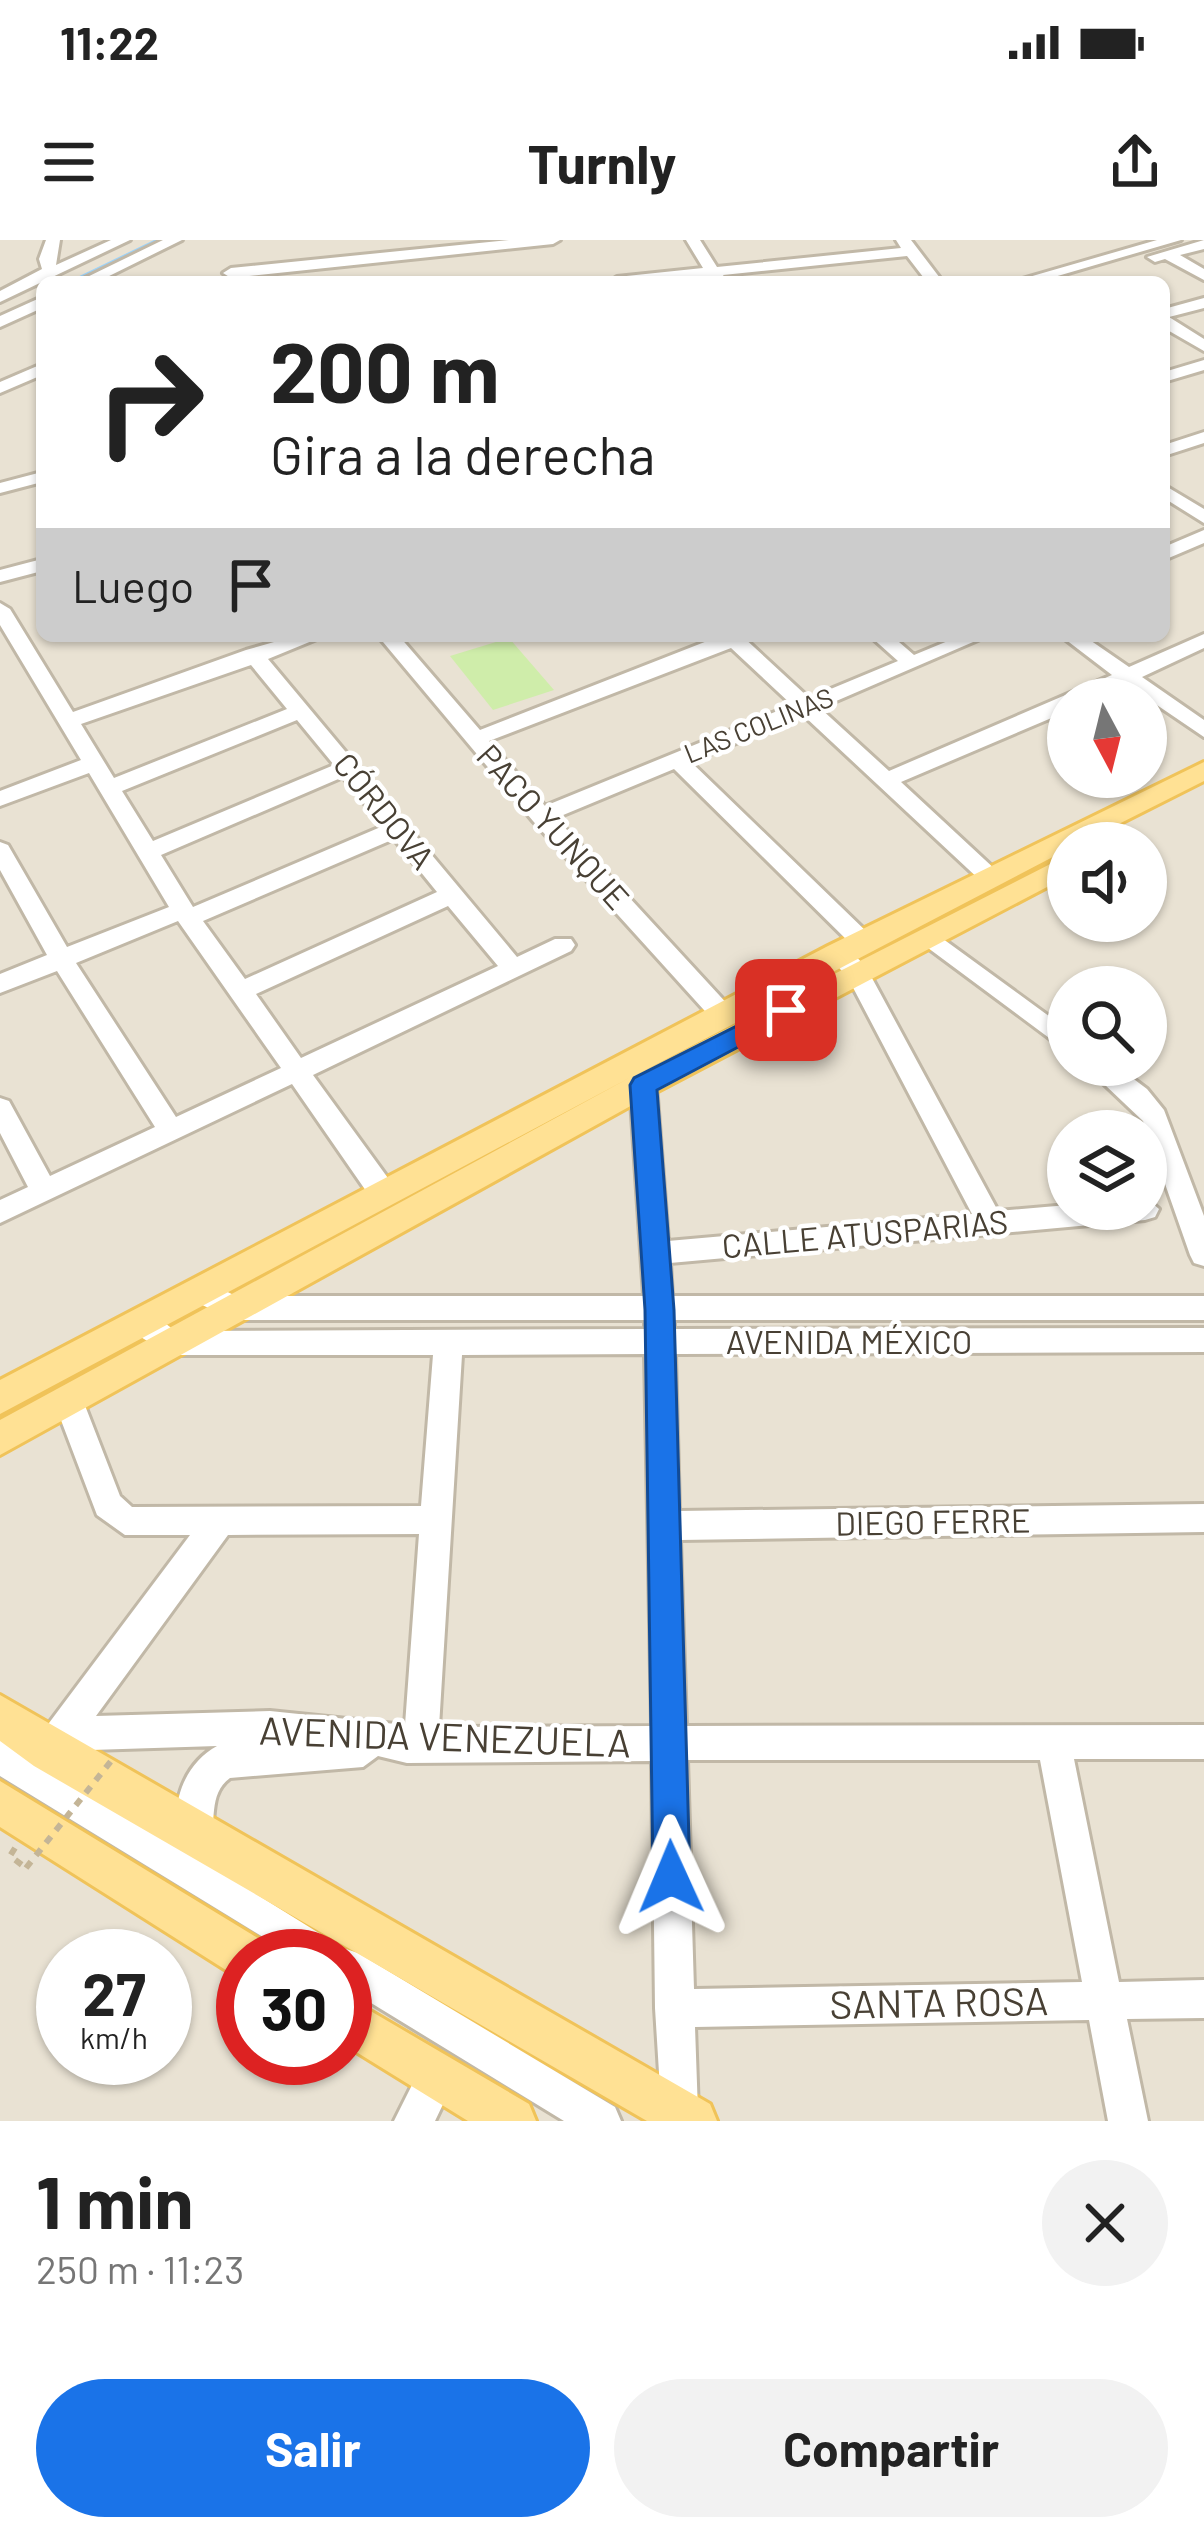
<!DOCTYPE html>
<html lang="es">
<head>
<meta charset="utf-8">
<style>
  body { margin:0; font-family:Barlow,sans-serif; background:#f2f2f2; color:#222; height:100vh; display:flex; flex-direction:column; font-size:45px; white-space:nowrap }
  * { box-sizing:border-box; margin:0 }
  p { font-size:39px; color:#767676 }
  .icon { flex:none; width:66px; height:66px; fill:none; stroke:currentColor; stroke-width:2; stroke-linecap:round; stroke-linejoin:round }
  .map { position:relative; height:1881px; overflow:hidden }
  .drawer { display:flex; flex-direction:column; background:#fff; flex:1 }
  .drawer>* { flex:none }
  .top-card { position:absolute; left:36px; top:36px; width:1134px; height:366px; border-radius:18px; box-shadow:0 3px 9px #0004; background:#fff; color:#222; overflow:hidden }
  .needle { width:78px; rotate:173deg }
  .controls { position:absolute; left:1047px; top:438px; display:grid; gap:24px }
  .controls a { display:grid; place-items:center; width:120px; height:120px; border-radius:50%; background:#fff; box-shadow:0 3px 9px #0004; font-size:60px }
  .speed { position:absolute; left:36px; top:1689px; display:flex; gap:24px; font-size:60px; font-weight:700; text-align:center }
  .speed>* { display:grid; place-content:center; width:156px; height:156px; border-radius:50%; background:#fff; box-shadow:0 3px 9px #0004; line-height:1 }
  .speed small { font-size:30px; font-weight:400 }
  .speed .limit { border:18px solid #d22; background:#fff; color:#111 }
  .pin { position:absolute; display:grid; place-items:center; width:102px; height:102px; color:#fff; margin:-51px; border-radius:24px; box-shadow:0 6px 18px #0006 }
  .me { position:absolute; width:132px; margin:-66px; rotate:359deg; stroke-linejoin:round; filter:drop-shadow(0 0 9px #0008) }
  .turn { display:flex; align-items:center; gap:42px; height:252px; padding:0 36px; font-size:54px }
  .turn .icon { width:156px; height:156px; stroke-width:2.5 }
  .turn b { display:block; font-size:84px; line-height:102px }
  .then { display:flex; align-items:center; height:114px; padding:0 36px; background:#0003; gap:24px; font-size:45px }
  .round { display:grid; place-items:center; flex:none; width:126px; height:126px; border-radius:63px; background:#f2f2f2 }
  .head { display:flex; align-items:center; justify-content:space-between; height:204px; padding:0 36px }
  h1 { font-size:72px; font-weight:700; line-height:90px }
  .primary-button { display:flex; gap:24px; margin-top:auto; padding:24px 36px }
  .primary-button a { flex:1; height:138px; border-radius:72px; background:#1a73e8; color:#fff; font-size:48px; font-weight:700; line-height:138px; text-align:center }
  .primary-button a+a { background:#f2f2f2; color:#222 }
  .status { display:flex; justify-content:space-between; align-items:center; height:84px; padding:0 60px; background:#fff; direction:ltr }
  .status svg { height:33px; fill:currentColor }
  header { display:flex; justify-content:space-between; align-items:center; height:156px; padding:0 36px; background:#fff; font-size:54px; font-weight:700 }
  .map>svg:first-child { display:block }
  .residential { fill:#e9e2d3; fill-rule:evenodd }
  .green { fill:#cfedaa }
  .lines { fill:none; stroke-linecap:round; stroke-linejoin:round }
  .canal { fill:#9cd2f8; fill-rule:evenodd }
  .minor-casing { stroke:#c1b8a7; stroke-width:6 }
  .major-casing { stroke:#f0c359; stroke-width:6 }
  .path { stroke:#c4b597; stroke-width:6; stroke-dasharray:8 8; stroke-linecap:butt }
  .minor { fill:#fff; fill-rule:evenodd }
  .major { fill:#ffe194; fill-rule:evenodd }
  .path-bridge { stroke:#c4b597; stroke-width:6; stroke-dasharray:8 8; stroke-linecap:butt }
  .route { fill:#1a73e8; stroke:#114b97; stroke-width:3 }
  .labels { text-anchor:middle; stroke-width:9; stroke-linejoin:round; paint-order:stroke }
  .far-street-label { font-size:27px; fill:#484034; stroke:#fff }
  .street-label { font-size:33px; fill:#484034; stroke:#fff }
  .near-street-label { font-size:39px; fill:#484034; stroke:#fff }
</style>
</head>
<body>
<div class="status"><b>11:22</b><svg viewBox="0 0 49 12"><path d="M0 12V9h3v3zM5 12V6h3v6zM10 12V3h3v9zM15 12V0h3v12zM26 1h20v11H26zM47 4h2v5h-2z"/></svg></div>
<header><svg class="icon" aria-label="menu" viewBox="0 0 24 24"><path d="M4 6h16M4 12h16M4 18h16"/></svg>Turnly<svg class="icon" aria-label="share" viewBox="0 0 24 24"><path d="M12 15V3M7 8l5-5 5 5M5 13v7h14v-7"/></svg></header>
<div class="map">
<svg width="1204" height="1881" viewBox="0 0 1204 1881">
  <rect width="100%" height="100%" fill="#f5f0e6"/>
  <path class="residential" d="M0,0h1204v1881h-1204zM42,42h1122v354h-1122zM1068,459h78v78h-78zM1068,603h78v78h-78zM1068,747h78v78h-78zM1068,891h78v78h-78zM63,1716h102v102h-102zM243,1716h102v102h-102z"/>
  <path class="green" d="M509,398l45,52 -61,20 -43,-54z"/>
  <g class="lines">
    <path class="canal" d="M154,0h19l-86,42h-20z"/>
    <defs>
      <path id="minor" d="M46,0h14l-4,25 55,-25h19l-130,62v-11l42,-22 -3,-10z
        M163,0h19l-85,42h-20z
        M509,0h51l-7,4 -322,34 -8,-5 8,-5z
        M686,0h14l17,27 184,-19 -5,-8h15l32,42h-16l-20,-26 -184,19 4,7h-16l-3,-5 -99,5 8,-5 86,-9z
        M1157,0h24l-144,42h-25z
        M1204,0v9l-24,6 24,14v11l-39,-21 -10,3 -8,-5z
        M42,57v11l-42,19v-11z
        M1204,58v10l-35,9 35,22v12l-40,-23v-19z
        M1204,120v10l-40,12v-10z
        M42,124v11l-42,18v-11z
        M1204,192v11l-40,13v-11z
        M42,232v10l-42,11v-10z
        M1164,245l40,24v14l-40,-25z
        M1204,290v13l-40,17v-13z
        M42,319v12l-42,11v-12z
        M0,363l10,6 63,103 173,-62 49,-14h29l-56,23 249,298 38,-18h16l4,6 -4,6 -258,124 80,110 4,8 -4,8h-20l-81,-117 -292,139v-23l28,-13 -28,-54v-35l9,3 41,75 105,-49 -98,-156 -57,22v-19l47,-19 -47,-85v-28l8,3 59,102 102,-40 -80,-134 -89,33v-15l81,-31 -81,-135zM251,425l36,44 -173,69 -33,-54zM297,480l37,45 -181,76 -31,-50zM343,537l40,49 -190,81 -32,-52zM394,599l43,53 -192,87 -42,-58zM448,666l50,60 -197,92 -45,-64zM178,681l103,147 -105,49 -100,-154z
        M1204,394v14l-62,29 62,43v17l-78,-53 -32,15h-26v12l-167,71 97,90 4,5 -12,8 -8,-3 -179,-167 -112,47 179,173 4,6 -12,8 -8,-2 -180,-178 -118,49 175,190 3,6 -3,6h-18l-180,-199 -155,-185h21l81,94 240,-94h22l67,62 89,-37 -28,-25h22l22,19 46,-19h27l-167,72 69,63 223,-96 -51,-39h23l45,31zM731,408l61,57 -247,101 -56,-65z
        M928,688l140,102v22l-148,-110 -4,-6z
        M838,705l9,2 19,20 132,244 70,-6v4h78v-11l13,11 -4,8 -10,3 -475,43 2,33h532v24h-530v9l530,-1v24l-529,2 4,157 525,-7v28l-524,8 6,186 518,-1v34h-130l45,223 85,-2v38l-77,1 21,102h-40l-19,-101 -394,7 3,85 -4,9h-32l-7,-113 -3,-247 -245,2 -29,-7 -15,11 -133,11c-23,17 -12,44 -22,69l-13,5 -13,-5c-15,-37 1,-83 35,-101l-126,4 -40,17 292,181 15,5 257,154 6,14h-57l-219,-134v-31h-51l-294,-180v-37l34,18 -2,-6 5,-12 153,-204h-65l-28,-20 -44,-116 4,-9 11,-4 11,4 41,106 12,11 289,-1 12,-151h-263l-39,-24 -4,-9 4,-9c18,-6 30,7 44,18l470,-2v-9h-412l-43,-21 -4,-8 4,-8 10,-4 36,17h408l-14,-211 13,-10 13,10 12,156 304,-27 -124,-236 -22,-25zM645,1114l7,372 -213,1 23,-372zM419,1294l-14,191 -135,-14 -174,5 132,-181zM687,1520h353l42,222 -388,7z
        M1084,825h31l32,24 17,21 40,106v50l-10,-3 -4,-8 -47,-134z
        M437,1818l14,5 5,14 -21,44h-41l29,-58z"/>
      <path id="major" d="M1204,522v19l-123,62h-13v6l-436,228 436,-222v21l-414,217 -654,362v-35l631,-343 -631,337v-34l828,-434z
        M0,1455l710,409 7,17h-70l-613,-355 -34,-25z
        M0,1541l261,159 7,16h-25v22l-14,-6 -229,-145z
        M345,1756l184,108 7,17h-68l-123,-76z"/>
    </defs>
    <use href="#minor" class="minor-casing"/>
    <use href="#major" class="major-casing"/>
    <path class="path" d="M15,1608l-5,8 16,12"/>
    <use href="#minor" class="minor"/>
    <use href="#major" class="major"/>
    <path class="path-bridge" d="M26,1628l89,-112"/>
  </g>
  <path class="route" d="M786,761l13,9 -4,7 -138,73 17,220 16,567 -6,13 -13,5 -12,-5 -6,-13 -8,-567 -15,-225 4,-7z"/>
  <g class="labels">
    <g class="far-street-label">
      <text transform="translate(759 486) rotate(-22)" y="9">LAS COLINAS</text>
    </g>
    <g class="street-label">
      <text transform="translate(384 571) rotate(51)" y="12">CÓRDOVA</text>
      <text transform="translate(553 587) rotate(48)" y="12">PACO YUNQUE</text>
      <text transform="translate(865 994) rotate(-5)" y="12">CALLE ATUSPARIAS</text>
      <text x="849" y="1114">AVENIDA MÉXICO</text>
      <text transform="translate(933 1282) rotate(-1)" y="12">DIEGO FERRE</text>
    </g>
    <g class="near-street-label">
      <text transform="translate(445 1497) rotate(2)" y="14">AVENIDA VENEZUELA</text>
      <text transform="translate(939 1763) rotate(-1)" y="14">SANTA ROSA</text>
    </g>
  </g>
</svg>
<div class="controls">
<a><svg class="needle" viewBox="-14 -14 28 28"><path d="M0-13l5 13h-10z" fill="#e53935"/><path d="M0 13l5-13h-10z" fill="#767676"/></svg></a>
<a><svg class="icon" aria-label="sound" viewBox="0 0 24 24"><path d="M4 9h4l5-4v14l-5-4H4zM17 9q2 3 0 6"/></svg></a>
<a><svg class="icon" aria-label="search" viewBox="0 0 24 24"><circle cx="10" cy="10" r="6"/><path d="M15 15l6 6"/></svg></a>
<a><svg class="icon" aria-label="layers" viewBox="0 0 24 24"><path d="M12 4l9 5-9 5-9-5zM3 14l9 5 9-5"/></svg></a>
</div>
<div class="speed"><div>27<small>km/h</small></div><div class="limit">30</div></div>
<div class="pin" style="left:786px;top:770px;background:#d93025"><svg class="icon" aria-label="arrive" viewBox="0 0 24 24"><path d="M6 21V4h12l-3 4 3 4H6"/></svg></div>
<svg class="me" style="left:671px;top:1637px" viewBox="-20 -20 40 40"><path d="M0-17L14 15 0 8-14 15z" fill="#1a73e8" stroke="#fff" stroke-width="4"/></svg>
<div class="top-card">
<div class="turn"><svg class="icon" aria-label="right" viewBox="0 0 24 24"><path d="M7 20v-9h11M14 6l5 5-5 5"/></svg><div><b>200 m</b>Gira a la derecha</div></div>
<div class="then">Luego<svg class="icon" aria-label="arrive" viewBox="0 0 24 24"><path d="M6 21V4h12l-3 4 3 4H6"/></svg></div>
</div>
</div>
<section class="drawer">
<div class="head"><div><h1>1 min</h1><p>250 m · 11:23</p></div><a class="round"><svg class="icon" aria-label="close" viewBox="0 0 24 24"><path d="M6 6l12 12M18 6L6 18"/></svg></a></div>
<div class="primary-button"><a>Salir</a><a>Compartir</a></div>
</section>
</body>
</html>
